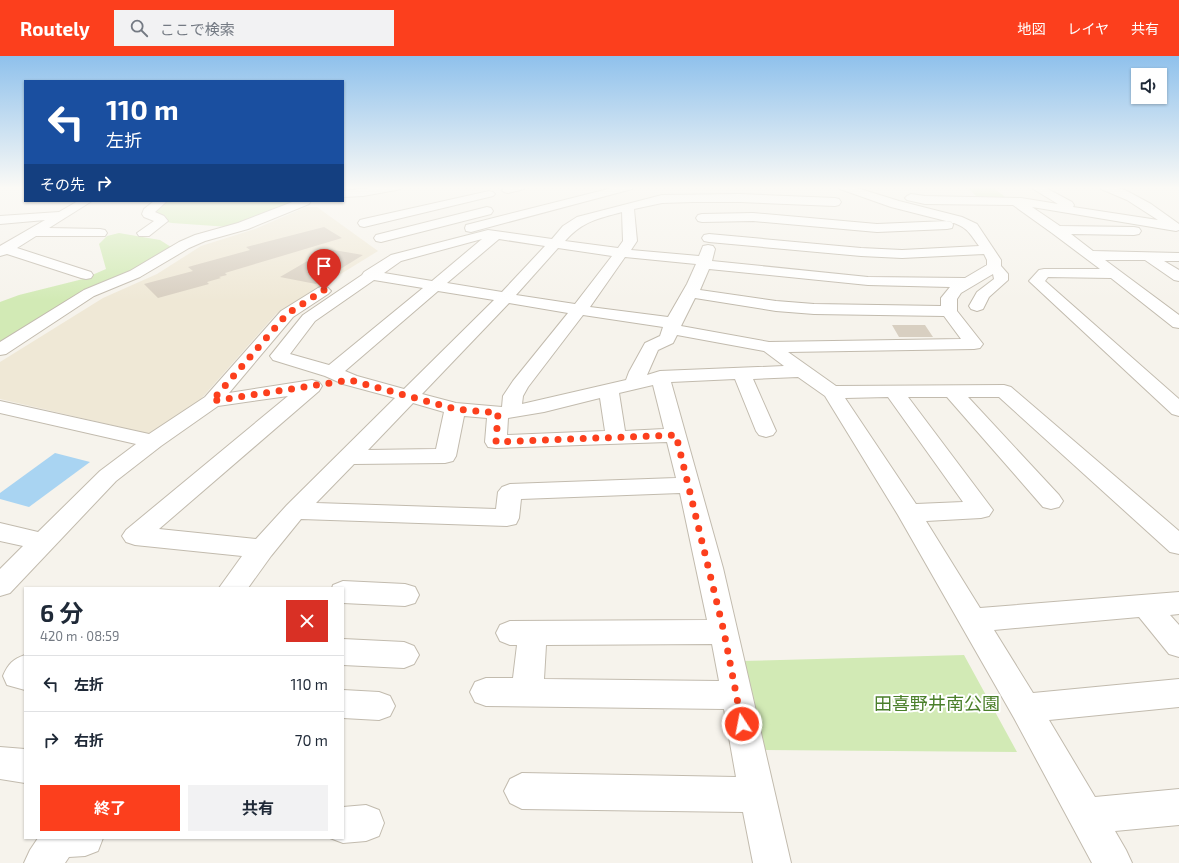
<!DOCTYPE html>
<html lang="ja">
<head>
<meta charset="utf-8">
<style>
  body { margin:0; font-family:"Exo 2","Noto Sans JP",sans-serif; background:#f2f2f3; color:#1f2937; height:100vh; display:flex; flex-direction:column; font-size:15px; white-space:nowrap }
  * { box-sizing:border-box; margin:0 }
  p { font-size:13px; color:#747a83 }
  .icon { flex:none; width:22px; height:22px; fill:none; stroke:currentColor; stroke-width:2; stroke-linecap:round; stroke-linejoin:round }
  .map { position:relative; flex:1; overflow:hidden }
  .side { position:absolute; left:24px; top:531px; width:320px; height:252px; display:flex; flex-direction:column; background:#fff; border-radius:0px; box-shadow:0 1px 3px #0004 }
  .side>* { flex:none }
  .top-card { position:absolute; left:24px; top:24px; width:320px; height:122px; border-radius:0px; box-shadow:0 1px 3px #0004; background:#1a4fa0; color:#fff; overflow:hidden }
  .buttons { position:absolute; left:1131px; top:12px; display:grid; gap:8px }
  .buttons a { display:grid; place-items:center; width:36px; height:36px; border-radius:0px; background:#fff; box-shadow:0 1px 3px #0004; font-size:20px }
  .pin { position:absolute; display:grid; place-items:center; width:34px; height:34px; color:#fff; margin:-41px -17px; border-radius:50% 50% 50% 0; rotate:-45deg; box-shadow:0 0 4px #0007 }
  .pin .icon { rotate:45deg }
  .me { position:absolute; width:44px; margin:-22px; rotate:349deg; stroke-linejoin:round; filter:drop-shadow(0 0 3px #0008) }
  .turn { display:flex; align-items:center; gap:14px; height:84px; padding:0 16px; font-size:18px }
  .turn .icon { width:52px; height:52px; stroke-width:2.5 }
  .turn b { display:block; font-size:28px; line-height:34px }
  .then { display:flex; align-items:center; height:38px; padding:0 16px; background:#0003; gap:8px; font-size:15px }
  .round { display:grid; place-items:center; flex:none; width:42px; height:42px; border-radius:0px; background:#f2f2f3 }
  .overview { display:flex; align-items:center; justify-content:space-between; height:68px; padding:0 16px }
  h1 { font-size:24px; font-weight:700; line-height:30px }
  .action { display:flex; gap:8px; margin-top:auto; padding:8px 16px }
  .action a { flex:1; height:46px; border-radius:0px; background:#fc3f1d; color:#fff; font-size:16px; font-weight:700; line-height:46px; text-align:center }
  .action a+a { background:#f2f2f3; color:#1f2937 }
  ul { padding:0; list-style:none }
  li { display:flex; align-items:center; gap:12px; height:56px; padding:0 16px; border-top:1px solid #e0e1e3 }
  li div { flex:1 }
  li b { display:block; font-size:15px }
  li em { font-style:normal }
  header { display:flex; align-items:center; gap:24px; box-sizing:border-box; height:56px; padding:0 20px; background:#fc3f1d; color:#fff }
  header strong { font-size:19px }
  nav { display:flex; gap:22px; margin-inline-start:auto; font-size:14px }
  .search { width:280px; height:36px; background:#f2f2f3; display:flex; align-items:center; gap:10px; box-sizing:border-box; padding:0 14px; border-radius:0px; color:#747a83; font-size:15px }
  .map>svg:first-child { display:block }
  .education { fill:#efe8d6 }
  .green { fill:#d2eab5 }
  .water { fill:#a9d4f2 }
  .building { fill:#d8cfc1 }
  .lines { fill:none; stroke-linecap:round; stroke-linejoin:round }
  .minor-casing { stroke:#c2bbae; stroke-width:2 }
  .minor { fill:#fff; fill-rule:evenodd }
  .route { stroke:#fc3f1d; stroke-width:7; stroke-dasharray:0 12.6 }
  .labels { text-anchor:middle; stroke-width:4; stroke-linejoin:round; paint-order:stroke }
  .near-park-label { font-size:18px; fill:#4a7f2a; stroke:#fff }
</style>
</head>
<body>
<header>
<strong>Routely</strong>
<div class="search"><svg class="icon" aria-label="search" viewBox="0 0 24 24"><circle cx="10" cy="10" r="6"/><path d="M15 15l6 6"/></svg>ここで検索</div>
<nav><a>地図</a><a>レイヤ</a><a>共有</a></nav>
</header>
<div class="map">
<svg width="1179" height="807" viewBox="0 0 1179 807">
  <rect width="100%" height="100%" fill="#f6f3ec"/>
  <path class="education" d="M306,151h11l61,44 -102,63 -76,86 -50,34 -150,-35v-37l103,-64 54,-24 44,-28 54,-17z"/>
  <path class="green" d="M967,131h25l16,12 -30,-1z
    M166,145h135l-72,26 -57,-4 -25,-5z
    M119,177l41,7 11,7 -10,10 -161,87v-42l19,-7 64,-16 23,-10 -7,-25 8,-8z
    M964,599l53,97 -253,-2 -23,-89z"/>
  <path class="water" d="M55,397l35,9 -61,45 -29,-8v-6z"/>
  <path class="building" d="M324,171l18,11 -117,35 2,2 -8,2 2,1 -14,4 2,2 -51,14 -14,-14 49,-13 -5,-4 62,-17 -4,-3z
    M328,193l35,6 -47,29 -36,-7z
    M892,269h33l8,12h-34z"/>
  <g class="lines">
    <defs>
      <path id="minor" d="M379,131h23l-2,2 -4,1 -33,6 -20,1v-6z
        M507,131h19l-2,2 -16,4 -4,-1 -2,-2z
        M616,131h18l-2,2 -161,43 -5,-1 -1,-3 1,-3z
        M839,131h15l45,14 63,16 15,7 24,36v6l7,8v6l-19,17 -6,12 -6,2 -6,-2 -2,-3 8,-14 17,-13 -1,-5 -32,19 -4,6v12l26,33 -3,4 -6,1 -186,3 48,34 168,-1 7,2 168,144v23l-9,-2 -171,-155h-31l91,98 4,6 -4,6 -8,2 -8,-2 -96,-110h-39l85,113 -4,6 -8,2 -55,3 54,87 199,-16v22l-9,1 9,10v32l-10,-3 -30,-37 -145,13 39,63 146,-14v28l-130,13 46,77 84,-8v36l-64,6 11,19 6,13h-40l-78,-145 -116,-203 -73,-119 -27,-19 -45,2 23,52 -3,4 -7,2 -7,-2 -3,-4 -21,-52 -64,3 52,186 68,295h-38l-10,-51 -221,-3 -12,-6 -6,-12 6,-12 12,-6 214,4 -12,-68 -238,-3 -11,-4 -5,-10 5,-10 11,-4h27l4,-33h-7l-10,-4 -4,-8 4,-8 10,-4 197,-1 -27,-127 -159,6 -2,19 -3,6 -9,2 -206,-7 -30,37 -23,32h-29l23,-32 -107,-11 -9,-3 -4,-6 4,-6 162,-134 -70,10 -57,40 -45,35 -106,112 -10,3v-27l23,-23 -23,-5v-18l38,9 62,-61 36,-27 -136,-31v-12l149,33 56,-37 76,-86 37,-23 5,-2 5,2 3,3 -3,3 -35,23 -64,76 83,-13 7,2 3,4 -3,5 -160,138 97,10 31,-34 108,-107 -52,-14 -18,-8 -52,-16 -3,-4 33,-41 59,-40 2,-3 27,-17 97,-25 64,9 11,-13 14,-9 85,-22 78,-1 95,4 4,1 2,3 -2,3 -4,1 -95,-4h-47l-31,1 -28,6 3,32 -6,9 68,6 4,-10 5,-1 5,1 2,3 -3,12 156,16 97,1 22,-13v-5l-3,-6 -82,4 -41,-2 -152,-14 -5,-1 -2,-3 2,-3 5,-1 152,14 41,2 77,-4c-9,-12 -11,-18 -25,-23l-63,-16 -51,-18zM622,156l1,29 -5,7 -53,-7c18,-20 32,-22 57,-29zM482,183l-50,42 -48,-8 17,-12zM499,183l46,7 -43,46 -55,-9zM558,192l54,8 -37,48 -59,-9zM625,201l71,7 -9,20 -19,33 -78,-10zM709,213l159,16 82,2 -9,11v8l-127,-2 -38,-3 -76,-11zM374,224l49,8 -94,77 -39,-11 25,-33zM438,235l56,9 -90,89 -47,-13 -12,-5zM695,242l81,13 38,3 130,2 17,23 -192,3 -88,-16zM509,247l59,10 -55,68 -10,15 -1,11 -46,-4 -34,-9zM583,259l80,12 -3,9 -15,7 -16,29 -3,8 -104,24 1,-8 5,-9zM677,279l87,16 20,15 -124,5 -13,4 11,-25 15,-7zM653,329l11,44 -39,2 -6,-38zM888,341l75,105 -47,2 -71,-106zM600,342l5,33 -98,4 1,-17 36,-6zM413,347l31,9 -8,37 -68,1zM464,360l23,2 -2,24 3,5 8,1 171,-6 9,36 -166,6 -8,3 -4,5 -2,17 -180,-6 38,-39 91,-1 8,-2 3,-5zM712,588l7,37 -175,-2 2,-34z
        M1030,131h14l28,15 2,3 -1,2 85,13 -31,-20 -26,-11 -2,-2h17l11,4 24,13 28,20v6l-3,1 -144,-24 28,19 74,1 5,1 2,3 -2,3 -5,1 -63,-1 22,17 86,2v8h-15l15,9v11l-5,-1 -29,-20h-40l74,55v13l-6,-1 -62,-49 -63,-1 -3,4 134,118v17l-7,-2 -143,-133 10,-11 5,-1h56l-48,-36 -39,-28 -88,-1 -18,-4 -2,-2 2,-2 4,-2 14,2 96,2 37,6z
        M489,135l4,1 2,2 -2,2 -129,31 -4,-1 -2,-3 2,-3 4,-1z
        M78,145h14l-43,27 51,1 5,1 2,3 -2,3h-69l-19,12 74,24 2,3 -2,3 -5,1 -5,-1 -74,-24 -7,2v-10l45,-26 -45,4v-8l59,-4z
        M154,145h13l-12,11 9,4 4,5 -19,15h-10l-2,-3 17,-12 -10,-4 -2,-3 2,-5z
        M295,145h16l-2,3 -61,25 -43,12 -16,7 -49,29 -46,19 -88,58 -6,1v-13l84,-52 46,-19 49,-29 16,-7 43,-12z
        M487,151l4,1 2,3 -2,3 -110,28 -5,-1 -2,-3 2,-3z
        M753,157l124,11 70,-3 5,1 1,3 -1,3 -5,1 -70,3 -124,-11 -51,1 -4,-1 -2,-3 2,-3 4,-1z
        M343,525l62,3 10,3 4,8 -4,8 -10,3 -62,-3v-15h-11l1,-3z
        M343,583l61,3 10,4 5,9 -5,9 -10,4 -61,-3z
        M25,599v35l-18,-5 -4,-9c5,-12 10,-17 22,-21z
        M343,634l36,2 11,4 5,10 -5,10 -11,4 -36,-2z
        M0,691l25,2v34l-25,-4z
        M366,749l13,5 5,13 -5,13 -13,5 -23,2 -13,-5h13v-31z
        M38,782h65l-5,13 -13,5 -16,1 -4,6h-41l6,-13z"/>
    </defs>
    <use href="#minor" class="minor-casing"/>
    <use href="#minor" class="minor"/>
  </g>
  <linearGradient id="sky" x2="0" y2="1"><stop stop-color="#8fc1ec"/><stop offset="0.54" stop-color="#fbfaf6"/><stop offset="1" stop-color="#fbfaf6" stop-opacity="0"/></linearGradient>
  <rect width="1179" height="244" fill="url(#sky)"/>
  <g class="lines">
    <path class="route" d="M324,234l-37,24 -75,87 138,-21 105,29 43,4 -2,29 180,-7 48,197 18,92"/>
  </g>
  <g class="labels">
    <g class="near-park-label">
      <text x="937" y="654">田喜野井南公園</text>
    </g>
  </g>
</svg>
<div class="buttons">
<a><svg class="icon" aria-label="sound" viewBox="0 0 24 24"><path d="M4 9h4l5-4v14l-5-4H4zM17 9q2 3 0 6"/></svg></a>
</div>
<div class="pin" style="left:324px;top:234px;background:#d93025"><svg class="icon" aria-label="arrive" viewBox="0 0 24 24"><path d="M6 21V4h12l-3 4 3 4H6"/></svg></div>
<svg class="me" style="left:742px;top:668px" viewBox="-20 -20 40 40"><circle r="17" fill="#fc3f1d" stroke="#fff" stroke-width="3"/><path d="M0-11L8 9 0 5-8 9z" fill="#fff"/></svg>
<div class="top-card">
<div class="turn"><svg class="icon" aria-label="left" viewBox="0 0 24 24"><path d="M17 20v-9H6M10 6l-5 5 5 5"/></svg><div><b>110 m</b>左折</div></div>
<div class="then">その先<svg class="icon" aria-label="right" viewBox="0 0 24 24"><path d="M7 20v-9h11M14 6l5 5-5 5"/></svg></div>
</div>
<section class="side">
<div class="overview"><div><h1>6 分</h1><p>420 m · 08:59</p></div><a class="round" style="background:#d93025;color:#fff"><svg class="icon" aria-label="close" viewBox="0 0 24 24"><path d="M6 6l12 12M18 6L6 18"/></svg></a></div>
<ul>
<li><svg class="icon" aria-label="left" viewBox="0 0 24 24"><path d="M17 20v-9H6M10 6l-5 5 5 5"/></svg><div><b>左折</b></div><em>110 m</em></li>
<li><svg class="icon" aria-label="right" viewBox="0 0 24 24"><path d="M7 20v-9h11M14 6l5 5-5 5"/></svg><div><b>右折</b></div><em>70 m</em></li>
</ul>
<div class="action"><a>終了</a><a>共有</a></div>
</section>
</div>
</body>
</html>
